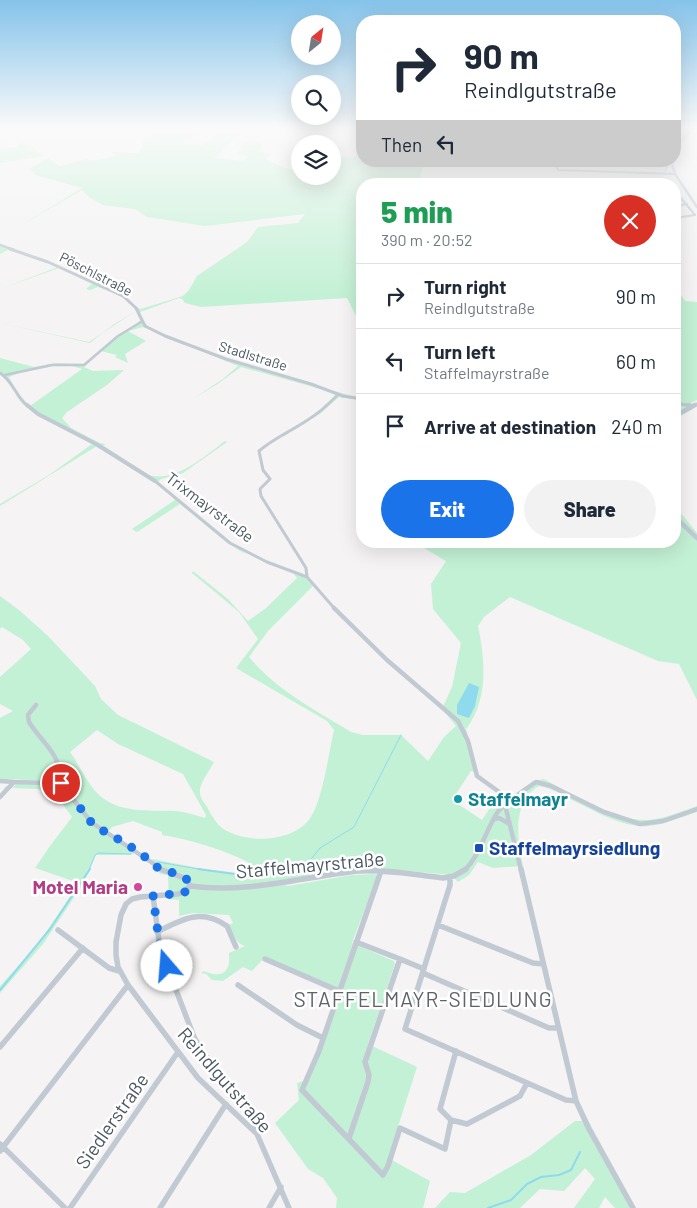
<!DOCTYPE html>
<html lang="en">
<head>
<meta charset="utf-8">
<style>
  body { margin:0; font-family:Barlow,sans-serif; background:#f2f2f3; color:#1f2937; height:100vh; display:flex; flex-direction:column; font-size:19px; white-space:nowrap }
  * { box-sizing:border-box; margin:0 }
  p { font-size:16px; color:#747a83 }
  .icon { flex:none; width:28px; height:28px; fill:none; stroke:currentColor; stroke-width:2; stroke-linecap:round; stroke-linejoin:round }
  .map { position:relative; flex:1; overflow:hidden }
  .details { position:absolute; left:356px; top:178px; width:325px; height:370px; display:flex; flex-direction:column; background:#fff; border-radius:20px; box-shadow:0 5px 20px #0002 }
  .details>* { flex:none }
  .banner { position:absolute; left:356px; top:15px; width:325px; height:152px; border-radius:20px; box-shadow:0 5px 20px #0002; background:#fff; color:#1f2937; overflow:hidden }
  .needle { width:32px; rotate:30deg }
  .tools { position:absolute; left:291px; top:15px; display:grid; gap:10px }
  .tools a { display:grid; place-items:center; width:50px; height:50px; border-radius:50%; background:#fff; box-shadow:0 5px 20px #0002; font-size:25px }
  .pin { position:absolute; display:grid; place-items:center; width:42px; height:42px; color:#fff; margin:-21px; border:2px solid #fff; border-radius:50%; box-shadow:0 1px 5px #0007 }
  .me { position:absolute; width:55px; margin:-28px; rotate:342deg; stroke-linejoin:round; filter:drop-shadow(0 0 4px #0008) }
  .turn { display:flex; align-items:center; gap:18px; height:105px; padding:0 25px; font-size:22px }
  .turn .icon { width:65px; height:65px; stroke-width:2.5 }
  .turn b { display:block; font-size:35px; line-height:42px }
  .then { display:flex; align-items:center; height:48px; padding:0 25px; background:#0003; gap:10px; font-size:19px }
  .round { display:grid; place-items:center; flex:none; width:52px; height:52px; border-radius:26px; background:#f2f2f3 }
  .headline { display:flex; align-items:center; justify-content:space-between; height:85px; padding:0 25px }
  h1 { font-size:30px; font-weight:800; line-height:38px; color:#1e9e55 }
  .cta { display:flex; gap:10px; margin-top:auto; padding:10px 25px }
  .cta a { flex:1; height:58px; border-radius:30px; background:#1a73e8; color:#fff; font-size:20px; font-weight:800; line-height:58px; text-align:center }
  .cta a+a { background:#f2f2f3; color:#1f2937 }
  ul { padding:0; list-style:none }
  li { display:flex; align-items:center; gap:15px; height:65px; padding:0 25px; border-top:1px solid #e0e1e3 }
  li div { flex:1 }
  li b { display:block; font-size:19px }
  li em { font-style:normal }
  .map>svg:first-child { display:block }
  .green { fill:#c3f1d5; fill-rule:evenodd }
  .water { fill:#90daee }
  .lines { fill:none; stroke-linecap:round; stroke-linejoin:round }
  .stream-far1 { stroke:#90daee; stroke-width:1 }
  .stream { stroke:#90daee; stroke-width:2 }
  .minor-far4 { stroke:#c1cad2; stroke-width:2 }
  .minor-far3 { stroke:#c1cad2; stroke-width:2.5 }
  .minor-far2 { stroke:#c1cad2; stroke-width:3 }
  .minor-far1 { stroke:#c1cad2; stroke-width:4.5 }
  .minor { stroke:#c1cad2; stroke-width:5.5 }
  .tertiary-far2 { stroke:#c1cad2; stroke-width:2.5 }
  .tertiary-far1 { stroke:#c1cad2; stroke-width:3 }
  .tertiary { stroke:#c1cad2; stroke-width:4 }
  .secondary-far2 { stroke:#c1cbd6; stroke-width:2.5 }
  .secondary-far1 { stroke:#c1cbd6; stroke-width:3 }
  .secondary { stroke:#c1cbd6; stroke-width:4.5 }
  .route { stroke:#1a73e8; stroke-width:9; stroke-dasharray:0 16.2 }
  .culture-dot { fill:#0f9aa8; stroke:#fff; stroke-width:2 }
  .transit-dot { fill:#1a4fb4; stroke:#fff; stroke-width:2 }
  .hotel-dot { fill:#d1479c; stroke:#fff; stroke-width:2 }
  .labels { text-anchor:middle; stroke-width:5; stroke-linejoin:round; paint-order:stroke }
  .far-street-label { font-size:14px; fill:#4a5661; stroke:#fff }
  .street-label { font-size:16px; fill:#4a5661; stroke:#fff }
  .near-culture-label { font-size:19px; font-weight:bold; fill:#0d838f; stroke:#fff; text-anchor:start }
  .near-transit-label { font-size:19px; font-weight:bold; fill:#164399; stroke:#fff; text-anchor:start }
  .near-street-label { font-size:19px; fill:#4a5661; stroke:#fff }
  .near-hotel-label { font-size:19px; font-weight:bold; fill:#b23c85; stroke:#fff; text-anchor:end }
  .near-neighbourhood-label { font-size:21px; letter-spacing:1px; fill:#5f6368; stroke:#fff }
</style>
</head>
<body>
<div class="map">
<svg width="697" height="1208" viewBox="0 0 697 1208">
  <rect width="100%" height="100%" fill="#f5f3f3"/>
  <path class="green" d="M167,128l34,2 -18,13 19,2 22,-17h15l2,5 -27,25 29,3 5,-5 -12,-2 8,-11 7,-5 11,5 -2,9 11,2 -6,5c11,5 19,10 32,11l3,-3v9h32l1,-20 20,2 9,-11v14h62l-5,23h-57v144l-15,-30 -146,9 -16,-4 -3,-4 -3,-1 -39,14 3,10 7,6 94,38 115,32 3,-4 -1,6 -22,-3 -18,16 -38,24 1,-3 36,-23 15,-16v-2l-94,-26 -25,18 -22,13 29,-19 15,-13 -95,-39 -15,4 18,10 -21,13 3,9 -13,-6 2,-2 -16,-4 -17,16 9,4 31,-1 -17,15 -40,27 -5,6 9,10 29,15 5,1 -1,2 45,29c26,8 56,-19 76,-34l2,1 -44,31 -22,6 -4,4c24,16 44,37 66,56 7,5 18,9 22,15l-19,-12 -46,-38 -43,28 -5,-3 43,-29 -9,-10 -69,-44 -97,60v-2l49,-29 43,-31c-21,-16 -48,-21 -68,-39 -10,-8 -12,-26 -24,-30v-17l34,9 22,-4 28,1 34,-29 19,-10 3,-5 -4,-9 -23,14 -23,18 -90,-20 89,19 47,-31c-7,-14 -25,-19 -38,-24l-8,3 -4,-1 6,-5 -33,-16 -59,21 58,-22 -48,-18 -10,5v-9c42,12 80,31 120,49 8,4 14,13 21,15l42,-13 6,-6 8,-14 50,-34 11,-15 40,-4 7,-9 -100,12 -58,-9 -12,-8 -32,-4 -13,-7 -8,-8 -64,37 64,-39 -47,-13 -6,-6 19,-11 12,8 26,-7 6,2 25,-5 -5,-4 26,1 3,-4 3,-12zM58,365l14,1 10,3 -52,37 -11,-10 -10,-19 10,-4z
    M0,133l21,8h23l-20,1 21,14 -45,7v-14l17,-2 4,-5z
    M681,295l4,6 12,1v98l-6,3 2,6 -18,10v-118l2,-4z
    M675,506l22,27v167l-18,-36 -21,-3 -148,-64 -26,20 -6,9c7,34 11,73 -12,103l12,43 -7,-1 -19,29 30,20 16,-24 13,2 22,-17 11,-2c26,14 75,43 104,41 17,-1 34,-9 49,-14v6c-16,5 -32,13 -49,14 -23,2 -50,-13 -70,-23 -12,-6 -25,-15 -39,-17 -27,15 -22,54 -16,80l-30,2 -15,-6 -9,13 -11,7 -7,-7 -72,-7 -99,15 8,3 64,-11 23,-1 2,2 -25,67 42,18 1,3 -27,80 49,23 -29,91 42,23 -7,27h-87l1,-10 -14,-20 -15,-9 -33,-46 24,-23 -2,-17 7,-2 26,-54 13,-37 -78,-33 -13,14 -9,-4 -20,14 -11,-1 -6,-6 -5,-1 3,-2c18,8 27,1 25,-18l16,-7c-9,-2 -12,-13 -16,-21l4,-2 -4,-8 -36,-2 -14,3v-16l-10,-1 -1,-24 -8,-1 -8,-15 52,10 33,4 9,-2 2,-9c-27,-13 -56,-22 -86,-27v-3l-29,-11 -21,6 -4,5c-15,-11 -43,-36 -46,-55l-7,3 -10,1 -36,-2 -4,4h-5v-65l13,-7 -13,-7v-27l31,-28 -8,-9 -21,-13 -2,2v-33l19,14 29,26 47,50 6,13 17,16 96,47c-4,8 -12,18 -14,27 -1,7 3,12 7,18 6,10 10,20 22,25 24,12 69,9 83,-17 11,-19 17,-63 22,-85l-7,-9 -91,-53 22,-29 -19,-27 -47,-39 1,-2 35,28 20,22 18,-13 31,-30 -4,-5 15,6 5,7 -45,45 -19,26c27,33 66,53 102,75l12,3h38l27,26 16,-24 12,-11 -14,-17 10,-22 9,-44 -28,-34 -2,-25 15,-23 -34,-20h263zM97,730l21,14 65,30 23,41 -1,3c-10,-3 -20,-6 -30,-7 -28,-1 -59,3 -80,-20 -10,-12 -16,-27 -25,-39z
    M18,783l42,3 32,39 41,26 1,2 -3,2h-35l-13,29 -40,60 -43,49v-7l38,-42 41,-61 -44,-15 15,-22 22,-29 -15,-21 -5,-3 -14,-4 -26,-1 -12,6 6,-8 6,2z
    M584,1113l52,95h-21l-10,-11 -6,11h-25l21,-29 -10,-11 -21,23 -24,-2 -20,19h-85l15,-16 15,1 66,-38 44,-34h7z"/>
  <path class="water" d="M469,683l10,4 -4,19 -6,12 -12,-4v-9z"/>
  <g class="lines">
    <path class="stream-far1" d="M665,171l4,-10
      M360,217h2
      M158,862l46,8
      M89,870l6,-15 3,-2 33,1
      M280,870l28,-7 12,-15 34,-21 47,-92"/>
    <path class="stream" d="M198,869l44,6 45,-6
      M0,990l50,-61 40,-60
      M488,1208l23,-8 16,-16 14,-7 18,-2 12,-5 9,-18"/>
    <path class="minor-far4" d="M476,161l26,4 13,-4
      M553,161l5,9 117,4
      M675,191l20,24 -20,3
      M675,206l12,-2"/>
    <path class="minor-far3" d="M5,375l47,-10h32l34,-29 23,-14
      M326,406l13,-12"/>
    <path class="minor-far2" d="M155,481l75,62 37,19 40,15 28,32
      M307,577l-1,-9 -45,-72 -1,-7 10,-10 -7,-9 -4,-19c21,-18 48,-26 68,-46"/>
    <path class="minor-far1" d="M334,608l53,52 71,61 10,20 9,35 25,18 7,9
      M36,705l-8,10 1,7c12,20 34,33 30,59l32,41 72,48
      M0,781l14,1
      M0,797l14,-15 34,1 11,-2
      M505,805l16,65
      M495,819l4,-1 9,5
      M465,870c15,-15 20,-38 32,-57 7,-10 28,-23 39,-31l15,4 53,26 36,12 23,-3 34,-12"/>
    <path class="minor" d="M160,869l27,10 3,7
      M521,869l55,232 13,28 44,79
      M381,871l-62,180 -17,39 81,85 5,-9 12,-38 45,21 6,-29
      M450,878v7l-45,144 161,71 10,1
      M190,886c57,8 112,-9 168,-15 28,-2 58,4 85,7l11,-2 12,-7
      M190,886l-5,5 -7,3 -38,3 -8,2 -6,5 -5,11 -5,27v13l2,12 10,18 70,93 59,56 32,74
      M153,896l7,52 34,89 9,16 40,49 9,15 5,15
      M438,925l95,38 10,1
      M58,930l51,38 10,3
      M157,932c25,-13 44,-24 70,-6l9,21
      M265,959l74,32
      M400,959l24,10
      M423,973l126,55h9
      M238,985l59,40 26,13
      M0,1047l83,-99
      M456,1051l-16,58 11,11 16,4 53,-28 7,-13
      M349,1138l19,-56 1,-7 -4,-13 35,-103 -44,-17
      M0,1144l65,64
      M0,1151l128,-166
      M70,1208l108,-156
      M160,1208l66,-104
      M269,1208l12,-21"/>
    <path class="tertiary-far2" d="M0,245l14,5"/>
    <path class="tertiary-far1" d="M10,249l38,13 75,34 13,12 9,18 20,10 61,23 85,25 32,12 19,3
      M0,373c13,8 16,24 28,33
      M675,403l17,3"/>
    <path class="tertiary" d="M27,405l11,9 58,30 59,37
      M688,405l4,1"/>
    <path class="secondary-far2" d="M675,146l20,-18
      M671,161l4,13 22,33"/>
    <path class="secondary-far1" d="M692,406l5,-2"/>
    <path class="secondary" d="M675,416l20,-11
      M675,517l22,21"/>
  </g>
  <linearGradient id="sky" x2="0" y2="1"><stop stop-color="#85c3ea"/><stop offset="0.43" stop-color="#fafafa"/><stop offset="1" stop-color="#fafafa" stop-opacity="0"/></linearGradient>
  <rect width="697" height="297" fill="url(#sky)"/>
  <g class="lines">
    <path class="route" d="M61,783l30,39 9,7 27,15 25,18 7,7 22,6 9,7v4l-6,7 -31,3 7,52 7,18"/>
  </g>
  <circle class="culture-dot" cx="458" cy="799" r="5"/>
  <rect class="transit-dot" x="474" y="843" width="10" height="10" rx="2.5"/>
  <circle class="hotel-dot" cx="138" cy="887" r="5"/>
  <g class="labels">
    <g class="far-street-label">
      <text transform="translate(96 274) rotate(27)" y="5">Pöschlstraße</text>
      <text transform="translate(253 356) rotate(17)" y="5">Stadlstraße</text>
    </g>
    <g class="street-label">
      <text transform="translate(210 507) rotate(37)" y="6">Trixmayrstraße</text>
    </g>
    <g class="near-culture-label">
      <text x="468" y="806">Staffelmayr</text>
    </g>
    <g class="near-transit-label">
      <text x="489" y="855">Staffelmayrsiedlung</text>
    </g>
    <g class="near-street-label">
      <text transform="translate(310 865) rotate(-5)" y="7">Staffelmayrstraße</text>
      <text transform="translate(225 1080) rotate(49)" y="7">Reindlgutstraße</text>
      <text transform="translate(112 1121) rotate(-55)" y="7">Siedlerstraße</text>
    </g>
    <g class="near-hotel-label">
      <text x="128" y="894">Motel Maria</text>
    </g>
    <g class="near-neighbourhood-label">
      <text x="423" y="1007">STAFFELMAYR-SIEDLUNG</text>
    </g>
  </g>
</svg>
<div class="tools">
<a><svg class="needle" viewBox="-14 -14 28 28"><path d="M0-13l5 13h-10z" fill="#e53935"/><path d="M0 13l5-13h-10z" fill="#747a83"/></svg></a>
<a><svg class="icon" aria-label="search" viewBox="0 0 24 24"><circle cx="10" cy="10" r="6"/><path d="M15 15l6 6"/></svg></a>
<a><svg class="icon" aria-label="layers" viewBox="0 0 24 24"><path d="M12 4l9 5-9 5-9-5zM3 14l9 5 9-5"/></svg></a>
</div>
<div class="pin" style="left:61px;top:783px;background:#d93025"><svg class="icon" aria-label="arrive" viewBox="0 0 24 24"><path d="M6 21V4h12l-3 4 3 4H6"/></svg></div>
<svg class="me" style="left:167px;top:966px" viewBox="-20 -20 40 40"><circle r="19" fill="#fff"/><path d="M0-13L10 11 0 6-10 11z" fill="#1a73e8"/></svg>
<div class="banner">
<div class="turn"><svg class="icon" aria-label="right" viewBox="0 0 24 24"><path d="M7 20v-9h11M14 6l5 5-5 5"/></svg><div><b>90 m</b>Reindlgutstraße</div></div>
<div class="then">Then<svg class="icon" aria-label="left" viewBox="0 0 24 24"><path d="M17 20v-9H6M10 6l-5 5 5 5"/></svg></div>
</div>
<section class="details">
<div class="headline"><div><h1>5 min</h1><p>390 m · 20:52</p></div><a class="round" style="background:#d93025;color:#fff"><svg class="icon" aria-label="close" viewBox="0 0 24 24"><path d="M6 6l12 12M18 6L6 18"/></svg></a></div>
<ul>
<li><svg class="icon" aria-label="right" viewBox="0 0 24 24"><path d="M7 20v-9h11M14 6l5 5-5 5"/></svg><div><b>Turn right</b><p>Reindlgutstraße</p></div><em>90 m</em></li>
<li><svg class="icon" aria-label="left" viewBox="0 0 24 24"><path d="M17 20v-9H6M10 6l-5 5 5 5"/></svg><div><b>Turn left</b><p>Staffelmayrstraße</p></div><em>60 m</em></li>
<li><svg class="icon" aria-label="arrive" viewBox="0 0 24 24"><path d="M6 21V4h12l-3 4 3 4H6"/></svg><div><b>Arrive at destination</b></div><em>240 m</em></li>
</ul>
<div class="cta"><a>Exit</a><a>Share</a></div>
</section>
</div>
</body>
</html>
